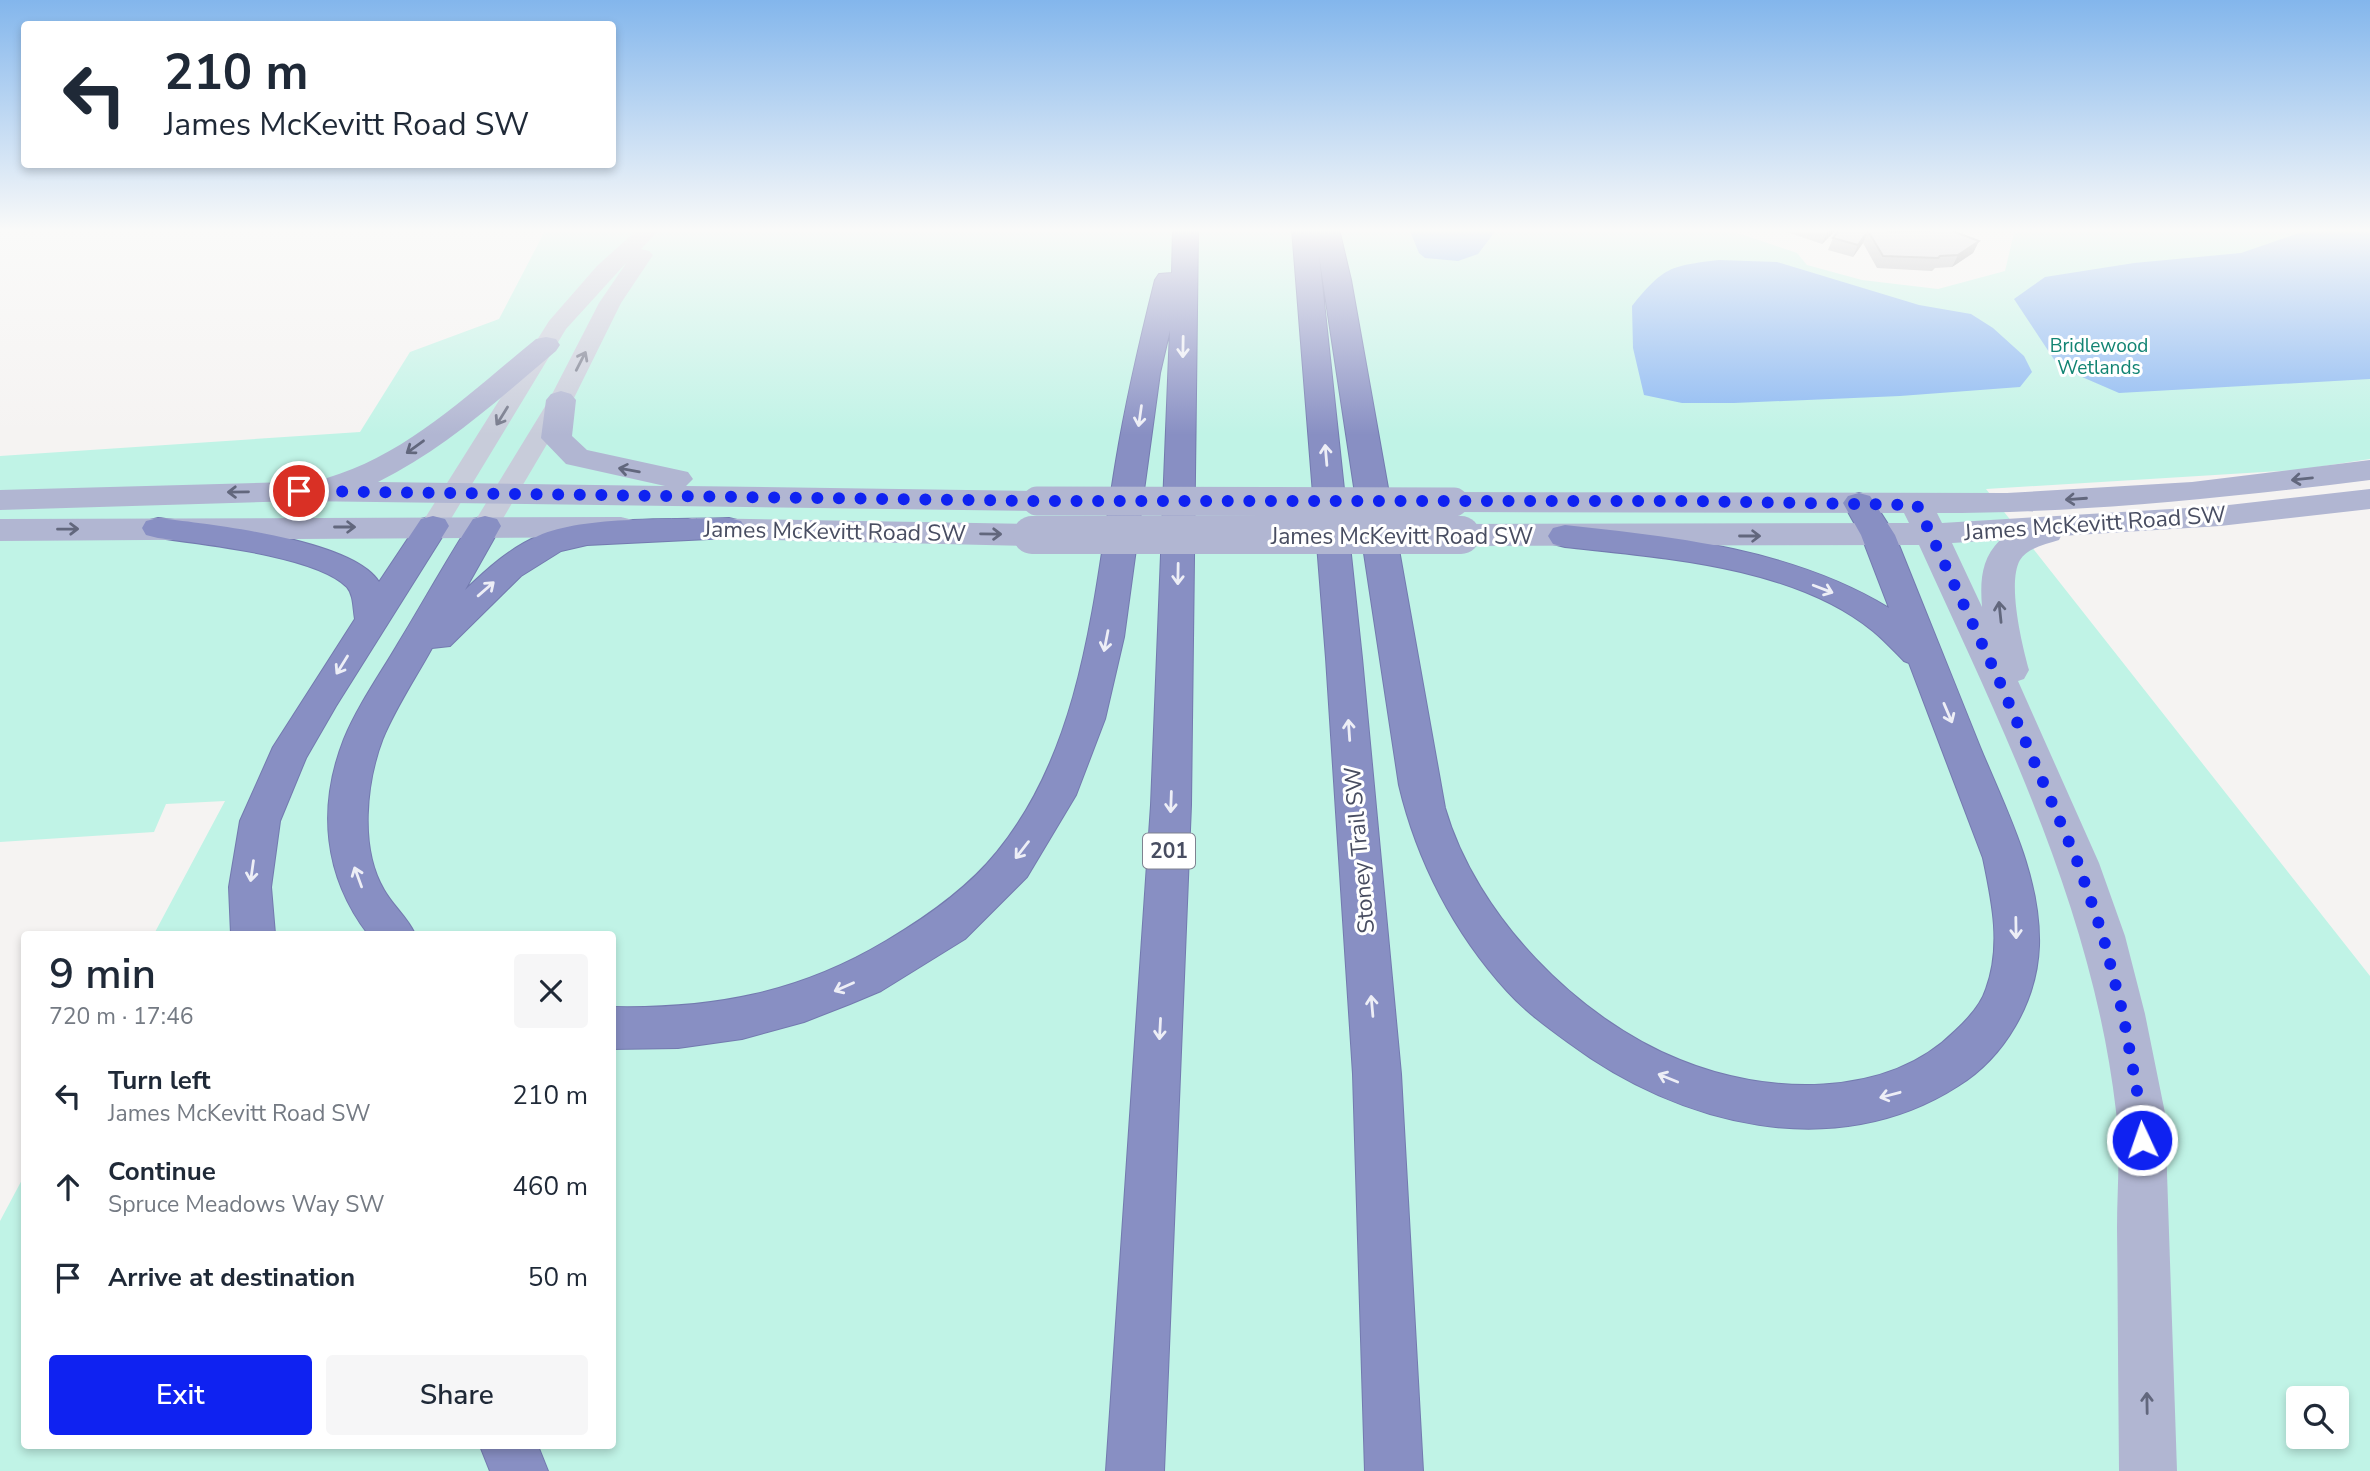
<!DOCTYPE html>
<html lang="en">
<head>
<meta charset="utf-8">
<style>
  body { margin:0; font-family:"Nunito Sans",sans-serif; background:#f6f6f7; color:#1f2937; height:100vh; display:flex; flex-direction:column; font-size:26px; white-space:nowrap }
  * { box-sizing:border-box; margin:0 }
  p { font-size:23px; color:#747a83 }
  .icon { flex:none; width:38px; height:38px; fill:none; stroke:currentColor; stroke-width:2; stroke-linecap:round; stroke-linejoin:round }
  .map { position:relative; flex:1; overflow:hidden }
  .panel { position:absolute; left:21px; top:931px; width:595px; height:518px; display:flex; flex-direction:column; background:#fff; border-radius:7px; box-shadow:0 4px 10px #0003 }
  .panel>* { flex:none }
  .guide { position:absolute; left:21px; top:21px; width:595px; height:147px; border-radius:7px; box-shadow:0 4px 10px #0003; background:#fff; color:#1f2937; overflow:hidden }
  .tools { position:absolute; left:2286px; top:1386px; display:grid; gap:14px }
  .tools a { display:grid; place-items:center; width:63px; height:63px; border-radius:7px; background:#fff; box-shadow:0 4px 10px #0003; font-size:35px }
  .pin { position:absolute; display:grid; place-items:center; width:60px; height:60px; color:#fff; margin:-30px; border:4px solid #fff; border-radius:50%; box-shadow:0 2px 7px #0007 }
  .me { position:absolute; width:77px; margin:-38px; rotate:357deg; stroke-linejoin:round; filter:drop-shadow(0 0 5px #0008) }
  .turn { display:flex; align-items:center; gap:24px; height:147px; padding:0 28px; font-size:32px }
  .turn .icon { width:91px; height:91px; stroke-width:2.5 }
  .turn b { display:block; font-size:49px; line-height:60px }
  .round { display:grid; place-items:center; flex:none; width:74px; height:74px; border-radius:7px; background:#f6f6f7 }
  .summary { display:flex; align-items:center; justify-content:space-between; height:119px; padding:0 28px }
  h1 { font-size:42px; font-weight:600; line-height:52px }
  .cta { display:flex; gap:14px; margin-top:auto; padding:14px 28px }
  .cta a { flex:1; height:80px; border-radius:7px; background:#0f22f1; color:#fff; font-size:28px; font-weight:600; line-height:80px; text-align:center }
  .cta a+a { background:#f6f6f7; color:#1f2937 }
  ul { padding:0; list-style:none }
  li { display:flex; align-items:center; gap:21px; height:91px; padding:0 28px }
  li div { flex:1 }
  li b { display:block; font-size:26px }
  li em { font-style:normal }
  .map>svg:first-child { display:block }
  .green { fill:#c0f3e6; fill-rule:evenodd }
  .water { fill:#8bb8f2 }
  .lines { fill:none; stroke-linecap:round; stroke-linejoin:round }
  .highway-casing { stroke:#737aaf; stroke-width:2 }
  .minor { fill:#c8ccda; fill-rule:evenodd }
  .major { fill:#b1b6d2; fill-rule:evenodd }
  .highway { fill:#888fc3; fill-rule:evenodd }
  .major-bridge-far1 { stroke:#b1b6d2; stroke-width:29 }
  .major-bridge { stroke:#b1b6d2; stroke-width:38 }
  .wall { fill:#b5b5bb }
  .shaded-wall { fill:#939399 }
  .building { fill:#d2d2da; stroke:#939399; stroke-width:2 }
  .oneway { stroke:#edeef6 }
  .oneway2 { stroke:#75798b }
  .oneway3 { stroke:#62677d }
  .route { stroke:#0f22f1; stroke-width:12; stroke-dasharray:0 21.6 }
  .labels { text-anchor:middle; stroke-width:6; stroke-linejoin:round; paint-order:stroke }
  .far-park-label { font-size:19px; fill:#128473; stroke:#fff }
  .shield { fill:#fff; stroke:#7f8290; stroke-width:2 }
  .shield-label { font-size:21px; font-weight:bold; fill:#484d61 }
  .street-label { font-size:23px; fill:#484d61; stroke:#fff }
</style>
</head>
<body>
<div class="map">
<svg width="2370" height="1471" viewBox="0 0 2370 1471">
  <rect width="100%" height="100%" fill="#f5f3f2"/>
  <path class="green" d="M546,229h1180l71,24 10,12 55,15 76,9 67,-18 9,-38 56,-4h300v230l-72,11 -312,19 384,487v495h-2370v-250l24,-45v270h588v-512h-458l71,-133 -59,3 -12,28 -154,10v-386l360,-24 50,-80 89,-33zM2298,1398h38v39h-38z"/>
  <path class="water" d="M1409,229h88l-19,25 -20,7 -33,-3 -6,-5z
    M2331,229h39v150l-251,14 -60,-26 -45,-68 31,-22 89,-14 107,-10 64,-22z
    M1719,260l58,2 142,43 52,9 22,14 31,28 8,16 -12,15 -120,9 -166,7h-52l-38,-8 -11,-47 -1,-42c32,-39 37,-40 87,-46z"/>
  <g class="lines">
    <defs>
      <path id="highway" d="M1173,229h25l-7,576 -27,666h-58l45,-666 19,-475 -10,43 -36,264 -19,82 -29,76 -49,82 -62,62 -84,52 -31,13 -46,18 -62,17 -64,9 -66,1v-42c101,2 187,-14 274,-66 41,-24 81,-52 111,-89 88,-108 97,-259 119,-391 10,-61 24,-121 39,-181l4,-6 13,-1z
        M1292,229h47l12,51 94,528c31,107 132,211 235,252 85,35 206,40 275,-29 12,-11 26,-26 31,-42 16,-43 6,-88 -3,-131l-74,-195 -5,-2c-10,-10 -20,-21 -31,-30 -80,-65 -209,-73 -308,-84l-12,-3 -5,-8 5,-8 12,-3c111,12 227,24 324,83l-28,-73 -18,-32 5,-7 11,-3 11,3 25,39c28,71 57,141 85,212 26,63 61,129 59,199 -2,55 -34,111 -81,140 -123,79 -279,39 -389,-43 -22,-16 -44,-32 -62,-52 -53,-58 -90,-130 -108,-206l-80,-530 43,403 39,416 22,397h-58l-12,-397 -27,-416z
        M433,516l12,3 4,7 -113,180 -30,52 -26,63 -9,66 4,47h-44l-2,-47 11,-66 33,-74 82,-128c-2,-10 -1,-24 -8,-32 -30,-31 -145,-43 -189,-49l-12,-3 -4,-7 4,-7 12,-3c50,6 194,21 221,64l42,-63z
        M485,516l12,3 4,7 -36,64c22,-21 45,-42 73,-54 46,-21 139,-16 191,-18l12,3 4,7 -4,7 -12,3 -142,7 -26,6 -40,25 -71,70 -18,2c-16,29 -36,59 -49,90 -17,44 -24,110 1,152 9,16 23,27 31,44h-47c-44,-58 -51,-126 -24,-195 14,-34 37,-66 55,-97 25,-41 48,-83 74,-123z
        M480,1446h58l10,25h-58z"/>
    </defs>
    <use href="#highway" class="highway-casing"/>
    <path class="minor" d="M638,229h22l-19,20 8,2 4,4 -32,48 -48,97 -78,132 -10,3 -10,-3 -3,-6 77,-126 50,-97 28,-41 -61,67 -123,203 -10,3 -10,-3 -3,-6 129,-205 48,-55z"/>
    <path class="major" d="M546,337l10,2 4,6 -4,6c-56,47 -111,98 -178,131l287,4 -99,-22 -25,-26 5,-38 5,-6 10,-3 10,3 5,6 -4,36 15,14 101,22 5,7 -7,7 351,5 11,3 5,7 -5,7 -11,3 -738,-10 -299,9v-20l324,-9 3,-3c80,-23 145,-87 209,-139z
      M2370,460v20c-145,18 -287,33 -433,33l5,10 278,-17 150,-17v20l-150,17 -159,10 -2,4c-13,4 -32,8 -39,20 -13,23 2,85 9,110l-5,9 -6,2 81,182 26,73 20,78 20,99 12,358h-58c-1,-81 -1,-162 -2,-243 0,-38 4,-79 -1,-117 -23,-201 -114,-384 -197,-566l-458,1 -12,-4 -5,-7 5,-7 12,-4 448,-1 -5,-10 -450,-1 -11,-3 -5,-7 5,-7 11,-3 553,1 185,-11zM2000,540c-19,19 -20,41 -18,67l-30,-64z
      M621,517l12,3 4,7 -4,7 -12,3 -621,4v-22z
      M692,518l340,6 12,4 5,7 -5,7 -12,4 -340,-8 -12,-3 -4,-7 4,-7z"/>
    <use href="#highway" class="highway"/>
    <path class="major-bridge-far1" d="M1037,501l417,1"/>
    <path class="major-bridge" d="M1032,535h429"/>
  </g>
  <path class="wall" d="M1778,229h59l-15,15z
    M1840,229l51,3 88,9 -6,12 -21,14 -17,1 -3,3 -55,-3 -14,-25 -10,14 -25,-7 5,-12z"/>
  <path class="shaded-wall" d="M1829,229h8l-15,15 5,-12z
    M1868,231l-5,12 -10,14 5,-12z
    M1979,241l-6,12 -21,14 6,-12z"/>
  <path class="building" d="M1840,229h40l11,3 59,-2 29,11 -21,14 -18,1 -2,2 -55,-2 -15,-25 -10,14 -25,-7z"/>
  <defs><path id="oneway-shaft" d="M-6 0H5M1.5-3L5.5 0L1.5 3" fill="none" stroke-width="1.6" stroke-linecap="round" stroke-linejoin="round" transform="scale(1.75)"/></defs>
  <g class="oneway">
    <use href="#oneway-shaft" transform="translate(1183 347) rotate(91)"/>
    <use href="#oneway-shaft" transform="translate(1140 416) rotate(98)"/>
    <use href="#oneway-shaft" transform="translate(1326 455) rotate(-95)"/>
    <use href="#oneway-shaft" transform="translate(1178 574) rotate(91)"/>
    <use href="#oneway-shaft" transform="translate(486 589) rotate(-41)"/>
    <use href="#oneway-shaft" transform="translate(1823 589) rotate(21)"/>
    <use href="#oneway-shaft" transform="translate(1106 641) rotate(101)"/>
    <use href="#oneway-shaft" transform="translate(342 665) rotate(122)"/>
    <use href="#oneway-shaft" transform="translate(1948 713) rotate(67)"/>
    <use href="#oneway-shaft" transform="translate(1349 730) rotate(-94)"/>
    <use href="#oneway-shaft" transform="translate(1171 802) rotate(92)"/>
    <use href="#oneway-shaft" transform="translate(1022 850) rotate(128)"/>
    <use href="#oneway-shaft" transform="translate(252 871) rotate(98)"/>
    <use href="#oneway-shaft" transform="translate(358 877) rotate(-110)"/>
    <use href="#oneway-shaft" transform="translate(2016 928) rotate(89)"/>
    <use href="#oneway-shaft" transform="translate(844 987) rotate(156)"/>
    <use href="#oneway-shaft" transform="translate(1372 1006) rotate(-95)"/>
    <use href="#oneway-shaft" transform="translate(1160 1029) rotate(93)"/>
    <use href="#oneway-shaft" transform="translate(1668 1078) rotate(-158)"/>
    <use href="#oneway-shaft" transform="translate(1890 1095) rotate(165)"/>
  </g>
  <g class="oneway2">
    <use href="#oneway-shaft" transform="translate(581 361) rotate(-63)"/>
    <use href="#oneway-shaft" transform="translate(502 416) rotate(122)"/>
  </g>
  <g class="oneway3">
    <use href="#oneway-shaft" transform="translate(415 447) rotate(144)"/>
    <use href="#oneway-shaft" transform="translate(629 470) rotate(-170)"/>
    <use href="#oneway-shaft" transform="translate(2302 479) rotate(174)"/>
    <use href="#oneway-shaft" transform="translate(238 492) rotate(179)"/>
    <use href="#oneway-shaft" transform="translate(2076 499) rotate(176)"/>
    <use href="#oneway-shaft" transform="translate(345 527)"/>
    <use href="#oneway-shaft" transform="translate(68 529) rotate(-1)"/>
    <use href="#oneway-shaft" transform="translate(991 534) rotate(1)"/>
    <use href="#oneway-shaft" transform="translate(1750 536)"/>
    <use href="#oneway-shaft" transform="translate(2000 612) rotate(-96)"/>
    <use href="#oneway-shaft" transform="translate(2147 1403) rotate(-91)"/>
  </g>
  <linearGradient id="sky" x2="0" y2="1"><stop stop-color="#83b6ec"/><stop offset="0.53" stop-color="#fafaf9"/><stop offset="1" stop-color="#fafaf9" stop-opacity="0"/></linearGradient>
  <rect width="2370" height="435" fill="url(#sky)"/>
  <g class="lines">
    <path class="route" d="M299,491l738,10h650l230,4 81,173 80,185 25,73 20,78 18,99 1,27"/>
  </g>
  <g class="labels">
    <g class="far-park-label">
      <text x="2099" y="352">Bridlewood<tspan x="2099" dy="22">Wetlands</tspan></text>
    </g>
    <rect class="shield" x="1143" y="833.5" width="52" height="35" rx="5"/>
    <g class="shield-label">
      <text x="1169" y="858">201</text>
    </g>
    <g class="street-label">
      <text transform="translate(2095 523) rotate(-4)" y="8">James McKevitt Road SW</text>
      <text transform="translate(835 531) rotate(1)" y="8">James McKevitt Road SW</text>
      <text x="1402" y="544">James McKevitt Road SW</text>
      <text transform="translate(1359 850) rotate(-95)" y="8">Stoney Trail SW</text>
    </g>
  </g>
</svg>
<div class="tools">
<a><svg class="icon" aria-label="search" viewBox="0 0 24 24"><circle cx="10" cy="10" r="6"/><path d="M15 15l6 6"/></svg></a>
</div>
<div class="pin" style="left:299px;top:491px;background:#d93025"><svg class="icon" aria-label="arrive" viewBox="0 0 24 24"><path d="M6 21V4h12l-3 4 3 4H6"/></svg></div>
<svg class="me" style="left:2142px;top:1140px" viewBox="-20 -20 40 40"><circle r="17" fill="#0f22f1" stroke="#fff" stroke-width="3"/><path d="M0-11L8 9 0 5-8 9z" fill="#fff"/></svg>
<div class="guide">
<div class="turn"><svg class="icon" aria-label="left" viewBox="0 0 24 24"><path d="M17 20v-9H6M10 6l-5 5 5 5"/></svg><div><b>210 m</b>James McKevitt Road SW</div></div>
</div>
<section class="panel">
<div class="summary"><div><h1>9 min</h1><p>720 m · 17:46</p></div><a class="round"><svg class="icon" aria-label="close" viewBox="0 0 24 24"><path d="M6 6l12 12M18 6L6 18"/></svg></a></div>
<ul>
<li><svg class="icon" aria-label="left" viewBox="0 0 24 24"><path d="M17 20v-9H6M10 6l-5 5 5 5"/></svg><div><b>Turn left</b><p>James McKevitt Road SW</p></div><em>210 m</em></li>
<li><svg class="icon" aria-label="ahead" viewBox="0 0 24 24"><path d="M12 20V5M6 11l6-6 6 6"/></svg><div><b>Continue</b><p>Spruce Meadows Way SW</p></div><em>460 m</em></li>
<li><svg class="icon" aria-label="arrive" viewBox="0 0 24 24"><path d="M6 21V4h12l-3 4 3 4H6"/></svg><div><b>Arrive at destination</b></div><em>50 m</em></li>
</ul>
<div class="cta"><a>Exit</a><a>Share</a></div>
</section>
</div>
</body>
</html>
